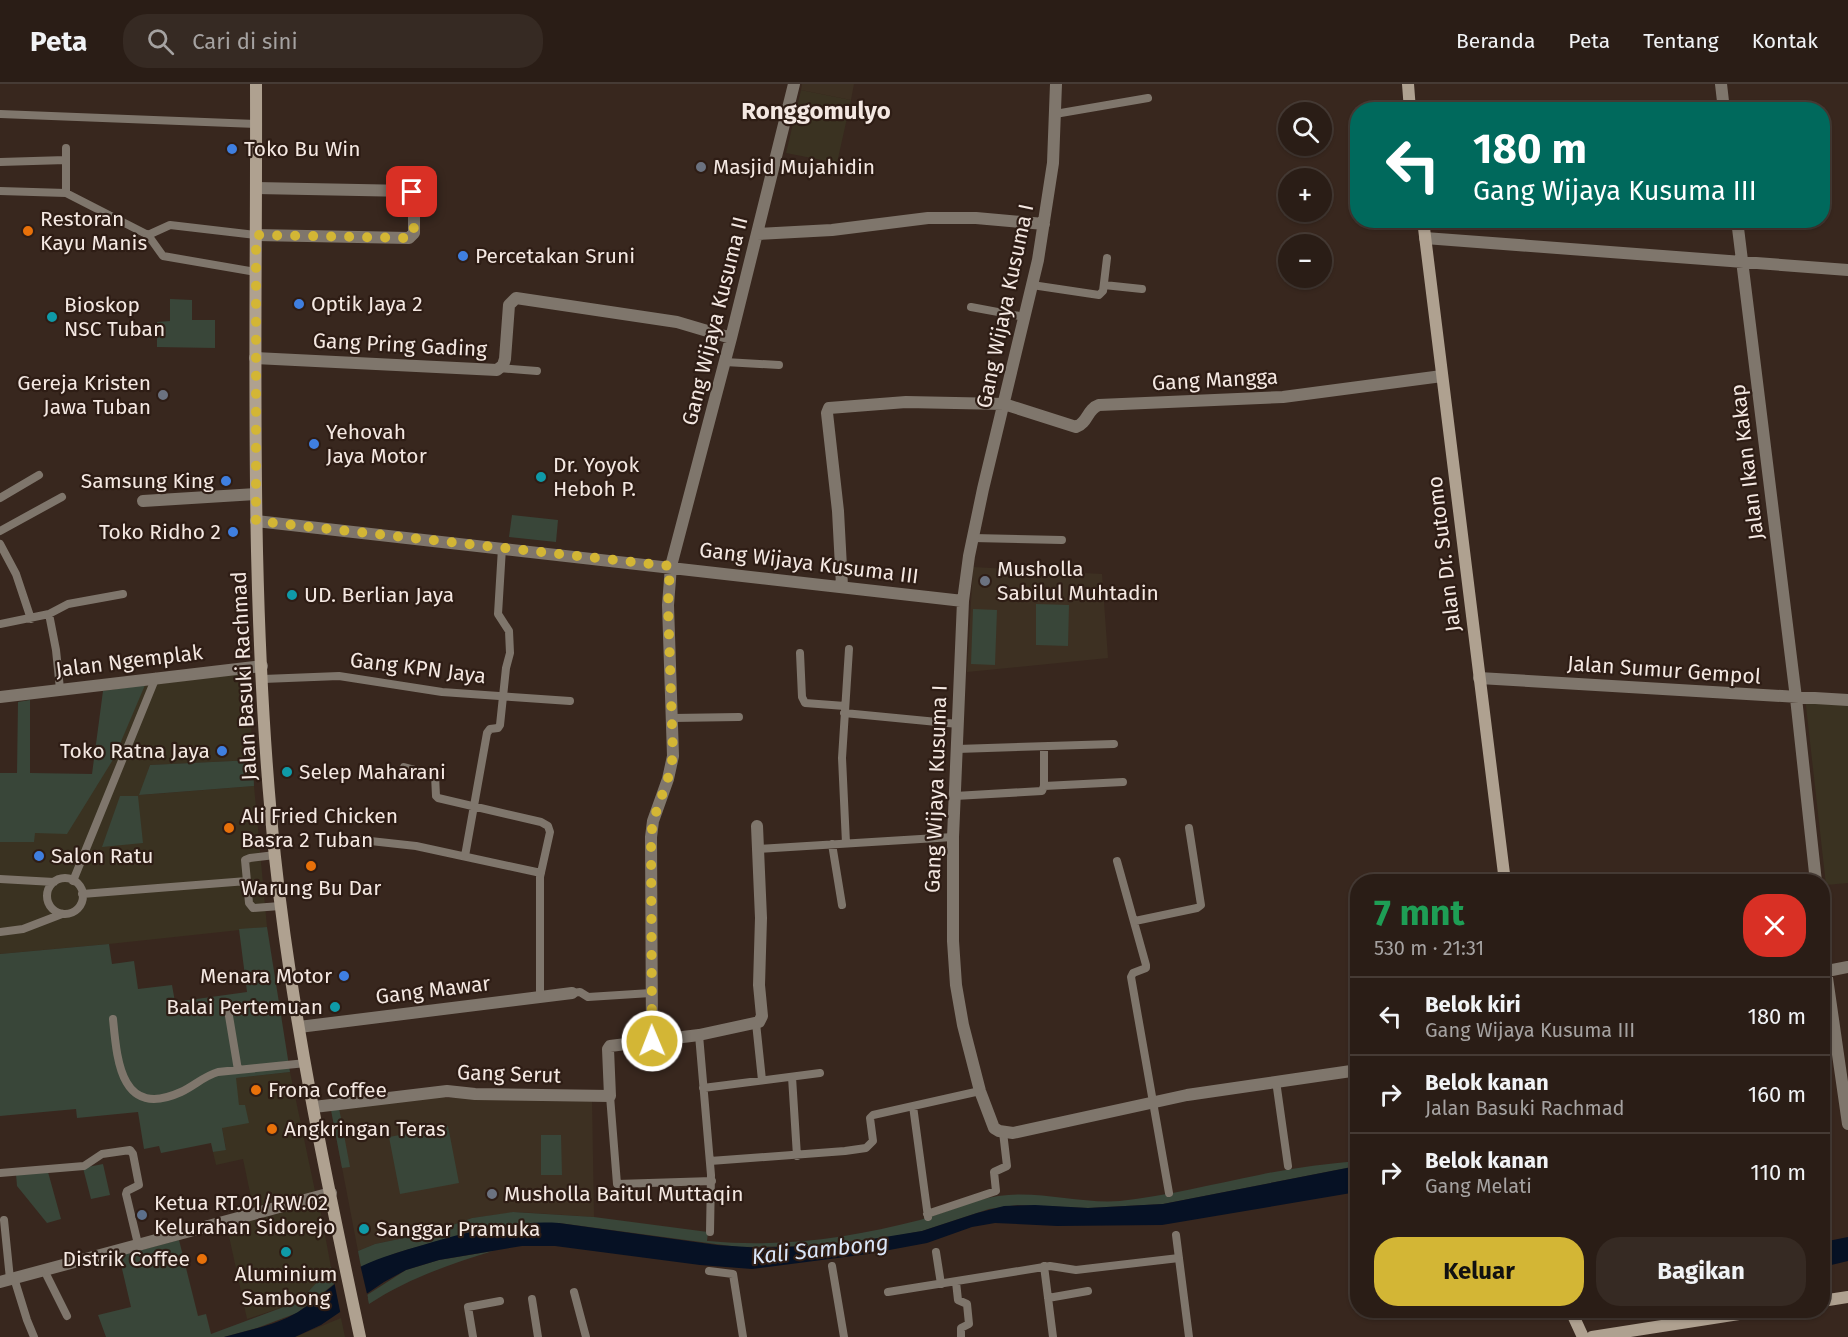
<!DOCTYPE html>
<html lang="id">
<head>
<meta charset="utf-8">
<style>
  body { margin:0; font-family:"Fira Sans",sans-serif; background:#362a23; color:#f1f3f6; height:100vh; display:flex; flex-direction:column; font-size:22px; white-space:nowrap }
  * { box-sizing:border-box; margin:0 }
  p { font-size:20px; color:#a5a2a1 }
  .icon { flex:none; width:33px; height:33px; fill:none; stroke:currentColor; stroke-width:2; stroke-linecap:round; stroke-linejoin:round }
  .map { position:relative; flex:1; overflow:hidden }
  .sheet { position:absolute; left:1350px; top:790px; width:480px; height:444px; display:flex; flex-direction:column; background:#2a1d16; border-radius:24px; box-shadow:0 2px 4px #0004,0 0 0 2px #463b35 }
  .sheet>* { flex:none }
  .guide { position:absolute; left:1350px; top:18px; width:480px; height:126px; border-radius:24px; box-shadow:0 2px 4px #0004,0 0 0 2px #463b35; background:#00695c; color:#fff; overflow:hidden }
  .tools { position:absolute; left:1278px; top:18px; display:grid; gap:12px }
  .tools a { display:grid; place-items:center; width:54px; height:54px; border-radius:50%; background:#2a1d16; box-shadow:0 2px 4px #0004,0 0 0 2px #463b35; font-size:30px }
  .pin { position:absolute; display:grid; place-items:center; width:51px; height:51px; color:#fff; margin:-26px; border-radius:12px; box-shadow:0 3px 9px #0006 }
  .me { position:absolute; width:66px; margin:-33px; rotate:359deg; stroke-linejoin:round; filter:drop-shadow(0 0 4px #0008) }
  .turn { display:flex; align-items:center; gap:21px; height:126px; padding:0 24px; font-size:27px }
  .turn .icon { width:78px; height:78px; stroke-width:2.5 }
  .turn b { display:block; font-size:42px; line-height:51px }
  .round { display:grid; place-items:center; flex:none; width:63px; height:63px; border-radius:24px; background:#362a23 }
  .summary { display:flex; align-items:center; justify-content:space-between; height:102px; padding:0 24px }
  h1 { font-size:36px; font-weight:700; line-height:45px; color:#1e9e55 }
  .button { display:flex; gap:12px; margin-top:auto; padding:12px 24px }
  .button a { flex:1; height:69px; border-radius:24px; background:#d3b635; color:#111; font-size:24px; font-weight:700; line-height:69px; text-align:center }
  .button a+a { background:#362a23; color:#f1f3f6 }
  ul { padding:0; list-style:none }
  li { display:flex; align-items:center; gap:18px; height:78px; padding:0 24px; border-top:2px solid #463b35 }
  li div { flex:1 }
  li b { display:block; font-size:22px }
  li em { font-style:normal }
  header { display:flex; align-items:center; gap:36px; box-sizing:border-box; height:84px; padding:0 30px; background:#2a1d16; border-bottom:2px solid #463b35 }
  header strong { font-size:28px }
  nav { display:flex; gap:33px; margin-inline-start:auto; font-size:21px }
  .search { width:420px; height:54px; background:#362a23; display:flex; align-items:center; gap:15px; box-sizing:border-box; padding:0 21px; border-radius:24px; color:#a5a2a1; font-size:22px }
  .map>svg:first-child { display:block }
  .commercial { fill:#3a3221 }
  .education { fill:#3d3022 }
  .green { fill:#394639 }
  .water { fill:#061124 }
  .pier { fill:#38271e }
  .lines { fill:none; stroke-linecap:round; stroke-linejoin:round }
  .lane { stroke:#7f766c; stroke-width:8 }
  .street { stroke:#7f766c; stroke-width:12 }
  .secondary { stroke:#afa190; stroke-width:12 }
  .route { stroke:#d3b635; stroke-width:10; stroke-dasharray:0 18 }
  .shop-dot { fill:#3f7fe0; stroke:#2e1d15; stroke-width:2 }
  .worship-dot { fill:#6b7280; stroke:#2e1d15; stroke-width:2 }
  .food-dot { fill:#e8710a; stroke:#2e1d15; stroke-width:2 }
  .culture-dot { fill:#0f9aa8; stroke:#2e1d15; stroke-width:2 }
  .service-dot { fill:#5c6f8a; stroke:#2e1d15; stroke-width:2 }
  .labels { text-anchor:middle; stroke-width:4.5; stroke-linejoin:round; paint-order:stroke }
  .poi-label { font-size:21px; fill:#f4e8e2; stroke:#2e1d15; text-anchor:start }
  .street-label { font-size:21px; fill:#f4e8e2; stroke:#2e1d15 }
  .water-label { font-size:22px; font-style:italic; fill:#d9e5f8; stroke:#2e1d15 }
  .quarter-label { font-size:24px; font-weight:bold; fill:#f4e8e2; stroke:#2e1d15 }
</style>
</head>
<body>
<header>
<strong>Peta</strong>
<div class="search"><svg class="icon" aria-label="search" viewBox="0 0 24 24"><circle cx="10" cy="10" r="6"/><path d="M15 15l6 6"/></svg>Cari di sini</div>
<nav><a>Beranda</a><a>Peta</a><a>Tentang</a><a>Kontak</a></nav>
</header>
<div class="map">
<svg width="1848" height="1253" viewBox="0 0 1848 1253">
  <rect width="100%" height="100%" fill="#38271e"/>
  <path class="commercial" d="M801,6l50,10 -14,63 -51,-10z
    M248,589l5,87 -103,5 -10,30 114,-9 13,141 -158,17 -109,10v-112h34v-9l64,-49 5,-93z
    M1805,613l43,1v185l-22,2z
    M290,988l25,119 -62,16 -10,-48 -27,6 -3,-13 13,-3 -4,-21 17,-22 -4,-28z
    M319,1119l12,64 -14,17 -20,16 -8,5 -42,14 -20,-92z
    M341,1234l4,19h-50z"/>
  <path class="education" d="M802,0h52l-3,16 -50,-10z
    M973,483l129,7 6,84 -141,14z
    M444,1010l1,4h147l2,119 -76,-5 -46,6 -39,14 -58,12 -17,7 -27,-141z"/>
  <path class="green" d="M170,215l22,1v20h23v28l-58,-1v-25l13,-1z
    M512,431l46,5 -2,22 -47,-5z
    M1036,520l33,1 -1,41 -32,-1z
    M973,525l24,1 -2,55 -24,-1z
    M145,601l-31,73 -47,76 -32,-1 -1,9h-34v-69h17l1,-71 12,-2v73l62,1 11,-83z
    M253,676l1,26 -115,9 11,-30z
    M120,712h18l5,47 -41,4z
    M267,843l23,145 -54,6 3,27h6l4,18 -27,5 4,22 -13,2 -2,-9 -50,10 -2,-7 -15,3 -6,-37 -61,6 -1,-9 -76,7v-162l109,-10 3,20 22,-3 4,28 34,-4 3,17 72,-10 -8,-63z
    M339,1024l11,59 -8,1 -11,-58z
    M448,1042l11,57 -59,11 -11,-57z
    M541,1051h20l1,40h-21z
    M1357,1077v5l-194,38 -75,4 -71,-3 -28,4 -67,22 -33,6 -81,9 -70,1 -179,-24h-30l-42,6 -35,8 -56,16 -35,14 -3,-16 17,-7 58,-12 39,-14 41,-6 81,5 114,15 -1,9h2c72,7 141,-3 211,-21 26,-7 51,-20 78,-24 41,-6 82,8 122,5 47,-5 93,-17 139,-26 32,-7 65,-11 98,-14z
    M103,1080l7,31 -19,4 -8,-31z
    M48,1088l13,47 -14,4 -30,-37 -1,-12z
    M179,1156l19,76 8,-2 5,20 78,-29 18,-12 24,-26 3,17 -37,29 -40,15 -33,9h-118l-8,-22 33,-8 -12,-51z
    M493,1167c-43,13 -86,28 -124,53l-2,-9 39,-25 33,-10z"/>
  <path class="water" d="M1357,1082v26l-195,33 -105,1 -62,-3 -23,4 -45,16 -59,11 -116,15 -52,-4 -145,-19h-33l-83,14 -33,10 -22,12 -63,43 -26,12h-71c25,-7 52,-12 74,-25 23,-14 40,-34 64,-46 19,-9 40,-15 61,-21 44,-13 89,-25 136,-22l158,22 45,3 46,-2 40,-3 74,-12 55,-18 27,-7 31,-1 53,3 75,-4z
    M1848,1153v24l-25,6v-25z"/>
  <path class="pier" d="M360,1180l8,34 -27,18 -7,-35z"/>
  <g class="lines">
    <path class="lane" d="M0,30l257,10
      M1055,30l93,-16
      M0,78l66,-2
      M0,107l66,2 82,42 15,21 93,16
      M66,109v-45
      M148,151l22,-10 86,10
      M1032,201l67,10 4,-4 4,-33
      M1104,201l38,4
      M971,223l54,10
      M725,278l54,3
      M499,284l38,3
      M0,414l39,-23
      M0,447l62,-34
      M973,454l89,2
      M0,460l16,30 15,45
      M49,530l7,36 4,39
      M0,540l49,-10 19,-10 55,-10
      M800,569l2,44 3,6 40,3
      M263,595l76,-3 103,16 128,9
      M844,629l114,11
      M673,634l66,-1
      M957,665l157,-5
      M404,683l31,8 1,21 2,2 103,24 7,4 2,6 -10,45v120
      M1044,702l79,-4
      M955,712l87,-5 2,-5v-39
      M352,755l64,7 125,27
      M846,759l-4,-85 7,-109
      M832,760l10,61
      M758,765l195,-12
      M275,771l-25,3 -5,2 4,43 4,5 27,-2
      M465,772l22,-123 3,-4 8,-1 2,-3 6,-57 4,-15 -1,-22 -11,-17 4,-66
      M1117,777l29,104v3l-13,5 -2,4 38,216
      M47 812a18 18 0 1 1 36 0a18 18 0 1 1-36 0Z
      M0,795l54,3
      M73,797l83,-204
      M82,810l165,-13
      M1135,837l62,-13 4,-3 -12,-77
      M0,848l23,-3 39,-15
      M572,909l8,-1 8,5 63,-4
      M228,926l10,60
      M113,935c4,42 8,100 68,73 13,-6 23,-16 37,-20l88,-9
      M756,939l6,57
      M699,951l12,140 -1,57
      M792,993l5,79
      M1276,997l12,85
      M703,1004l117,-15
      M610,1012l7,88 95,-3
      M913,1022l15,111
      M710,1077l135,-10 21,-3 7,-7 -3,-23 3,-3 107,-24
      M0,1089l84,-7 18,-12 28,-4 3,4 6,31 -12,6 -1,3 12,50
      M927,1130l69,-23 -2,-19 13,-6 -4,-34
      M4,1136l6,59
      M1176,1151l13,102
      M936,1168l5,32
      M832,1182l12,71
      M1044,1182l9,71
      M44,1186l23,46
      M709,1187l24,3 10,63
      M14,1194l13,42 7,17
      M956,1198l2,18 9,4 2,20 -8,4v9
      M574,1208l12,45
      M888,1208l162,-26 26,4 103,-12
      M1048,1214l40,-7
      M532,1215l6,38
      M473,1253l-5,-30 32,-6"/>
    <path class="street" d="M1056,0l-3,79 -15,97 -55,229 -14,67 -6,45 -10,236v104l3,44 7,40 17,66 14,37 5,3 14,2 174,-38 171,-25
      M1721,0l3,26
      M1737,136l59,478 20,184
      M757,150l75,-4 96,-12h48l68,6
      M256,151l153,3 5,-5v-35l-4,-7 -154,-3
      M1425,154l423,32
      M255,274l242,12 6,-5 2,-6 4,-54 7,-7 161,24 54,16
      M143,417l113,-7
      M256,437l707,80
      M842,502l-4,-75 -11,-98 2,-5 77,-6 98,2 72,23c12,-4 11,-18 23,-22l184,-8 159,-21
      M1479,594l369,22
      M0,613l262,-31
      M1822,859l26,181
      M1822,888l26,-5
      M299,943l273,-34
      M652,957l-1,-204 2,-16 15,-42 5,-23 -5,-151 3,-39 60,-228 63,-254
      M314,1023l133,-16 28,3 135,2 -2,-47 2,-3 89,-11 60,-13 3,-6 -3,-31 2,-67 -4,-92
      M0,1198l331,-89"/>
    <path class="secondary" d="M256,0c1,257 -8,516 19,773 17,161 51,321 85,480
      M1408,0l2,26
      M1423,136l82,662
      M1822,1217l26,-4
      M1571,1227l12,26
      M1592,1253l166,-26"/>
  </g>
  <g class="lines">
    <path class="route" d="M412,108l2,41 -5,5 -153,-3v286l414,45 -2,39 5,151 -5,22 -15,43 -2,16 1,204"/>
  </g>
  <g class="shop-dot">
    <circle cx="232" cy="65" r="6"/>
    <circle cx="463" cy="172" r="6"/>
    <circle cx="299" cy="220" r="6"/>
    <circle cx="314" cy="360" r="6"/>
    <circle cx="226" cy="397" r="6"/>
    <circle cx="233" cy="448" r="6"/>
    <circle cx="222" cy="667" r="6"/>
    <circle cx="39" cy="772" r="6"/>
    <circle cx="344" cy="892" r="6"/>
  </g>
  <g class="worship-dot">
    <circle cx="701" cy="83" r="6"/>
    <circle cx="163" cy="311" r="6"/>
    <circle cx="985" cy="497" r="6"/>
    <circle cx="492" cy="1110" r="6"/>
  </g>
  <g class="food-dot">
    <circle cx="28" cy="147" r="6"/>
    <circle cx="229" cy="744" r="6"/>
    <circle cx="311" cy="782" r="6"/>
    <circle cx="256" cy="1006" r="6"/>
    <circle cx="272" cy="1045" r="6"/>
    <circle cx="202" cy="1175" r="6"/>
  </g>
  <g class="culture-dot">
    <circle cx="52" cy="233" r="6"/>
    <circle cx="541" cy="393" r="6"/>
    <circle cx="292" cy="511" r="6"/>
    <circle cx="287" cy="688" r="6"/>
    <circle cx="335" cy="923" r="6"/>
    <circle cx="364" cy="1145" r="6"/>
    <circle cx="286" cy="1168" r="6"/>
  </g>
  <circle class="service-dot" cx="142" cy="1131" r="6"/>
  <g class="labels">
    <g class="poi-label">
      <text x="244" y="72">Toko Bu Win</text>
      <text x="713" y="90">Masjid Mujahidin</text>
      <text x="40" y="142">Restoran<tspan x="40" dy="24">Kayu Manis</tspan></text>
      <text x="475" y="179">Percetakan Sruni</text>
      <text x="311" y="227">Optik Jaya 2</text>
      <text x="64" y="228">Bioskop<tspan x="64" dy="24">NSC Tuban</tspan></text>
      <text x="151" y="306" text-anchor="end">Gereja Kristen<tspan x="151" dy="24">Jawa Tuban</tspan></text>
      <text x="326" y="355">Yehovah<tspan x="326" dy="24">Jaya Motor</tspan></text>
      <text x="553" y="388">Dr. Yoyok<tspan x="553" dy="24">Heboh P.</tspan></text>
      <text x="214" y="404" text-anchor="end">Samsung King</text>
      <text x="221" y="455" text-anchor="end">Toko Ridho 2</text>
      <text x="997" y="492">Musholla<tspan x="997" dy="24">Sabilul Muhtadin</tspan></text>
      <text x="304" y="518">UD. Berlian Jaya</text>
      <text x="210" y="674" text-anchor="end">Toko Ratna Jaya</text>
      <text x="299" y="695">Selep Maharani</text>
      <text x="241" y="739">Ali Fried Chicken<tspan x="241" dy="24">Basra 2 Tuban</tspan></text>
      <text x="51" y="779">Salon Ratu</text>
      <text x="311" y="811" text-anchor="middle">Warung Bu Dar</text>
      <text x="332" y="899" text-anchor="end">Menara Motor</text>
      <text x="323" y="930" text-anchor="end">Balai Pertemuan</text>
      <text x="268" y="1013">Frona Coffee</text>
      <text x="284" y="1052">Angkringan Teras</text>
      <text x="504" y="1117">Musholla Baitul Muttaqin</text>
      <text x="154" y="1126">Ketua RT.01/RW.02<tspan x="154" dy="24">Kelurahan Sidorejo</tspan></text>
      <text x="376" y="1152">Sanggar Pramuka</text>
      <text x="190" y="1182" text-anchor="end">Distrik Coffee</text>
      <text x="286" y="1197" text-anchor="middle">Aluminium<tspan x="286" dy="24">Sambong</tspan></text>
    </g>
    <g class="street-label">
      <text transform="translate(1005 222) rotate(-78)" y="7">Gang Wijaya Kusuma I</text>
      <text transform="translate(715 237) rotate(-76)" y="7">Gang Wijaya Kusuma II</text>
      <text transform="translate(400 261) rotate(3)" y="7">Gang Pring Gading</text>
      <text transform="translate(1215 296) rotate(-3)" y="7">Gang Mangga</text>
      <text transform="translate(1747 378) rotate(-97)" y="7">Jalan Ikan Kakap</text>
      <text transform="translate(1444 470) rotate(-97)" y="7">Jalan Dr. Sutomo</text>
      <text transform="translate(809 479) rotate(7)" y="7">Gang Wijaya Kusuma III</text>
      <text transform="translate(129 577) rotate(-7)" y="7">Jalan Ngemplak</text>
      <text transform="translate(418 584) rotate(7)" y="7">Gang KPN Jaya</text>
      <text transform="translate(1664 586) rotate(4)" y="7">Jalan Sumur Gempol</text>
      <text transform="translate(244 592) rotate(-93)" y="7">Jalan Basuki Rachmad</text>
      <text transform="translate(936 705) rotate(-88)" y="7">Gang Wijaya Kusuma I</text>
      <text transform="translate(433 906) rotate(-7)" y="7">Gang Mawar</text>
      <text transform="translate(509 990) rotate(2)" y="7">Gang Serut</text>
    </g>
    <g class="water-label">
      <text transform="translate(820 1165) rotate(-6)" y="8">Kali Sambong</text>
    </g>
    <g class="quarter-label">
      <text x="816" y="35">Ronggomulyo</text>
    </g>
  </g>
</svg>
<div class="tools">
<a><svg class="icon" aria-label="search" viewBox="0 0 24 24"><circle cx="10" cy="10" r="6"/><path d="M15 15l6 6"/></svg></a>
<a>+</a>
<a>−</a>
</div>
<div class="pin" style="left:412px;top:108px;background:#d93025"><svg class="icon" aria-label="arrive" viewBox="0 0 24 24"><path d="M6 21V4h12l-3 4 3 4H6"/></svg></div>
<svg class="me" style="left:652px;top:957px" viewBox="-20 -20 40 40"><circle r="17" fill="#d3b635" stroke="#fff" stroke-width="3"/><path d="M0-11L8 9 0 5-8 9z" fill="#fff"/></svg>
<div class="guide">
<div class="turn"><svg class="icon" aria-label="left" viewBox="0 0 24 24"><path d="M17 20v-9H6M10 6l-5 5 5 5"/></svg><div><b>180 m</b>Gang Wijaya Kusuma III</div></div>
</div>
<section class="sheet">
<div class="summary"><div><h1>7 mnt</h1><p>530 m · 21:31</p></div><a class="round" style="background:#d93025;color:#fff"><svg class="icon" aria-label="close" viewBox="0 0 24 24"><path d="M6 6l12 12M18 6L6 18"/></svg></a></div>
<ul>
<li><svg class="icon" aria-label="left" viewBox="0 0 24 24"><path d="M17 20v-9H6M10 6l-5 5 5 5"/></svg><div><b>Belok kiri</b><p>Gang Wijaya Kusuma III</p></div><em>180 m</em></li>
<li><svg class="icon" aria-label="right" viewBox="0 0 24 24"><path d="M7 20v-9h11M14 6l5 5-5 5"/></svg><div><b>Belok kanan</b><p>Jalan Basuki Rachmad</p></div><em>160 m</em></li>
<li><svg class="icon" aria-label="right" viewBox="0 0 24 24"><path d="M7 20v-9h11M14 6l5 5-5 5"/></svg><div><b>Belok kanan</b><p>Gang Melati</p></div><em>110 m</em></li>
</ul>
<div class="button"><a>Keluar</a><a>Bagikan</a></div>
</section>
</div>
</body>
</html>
